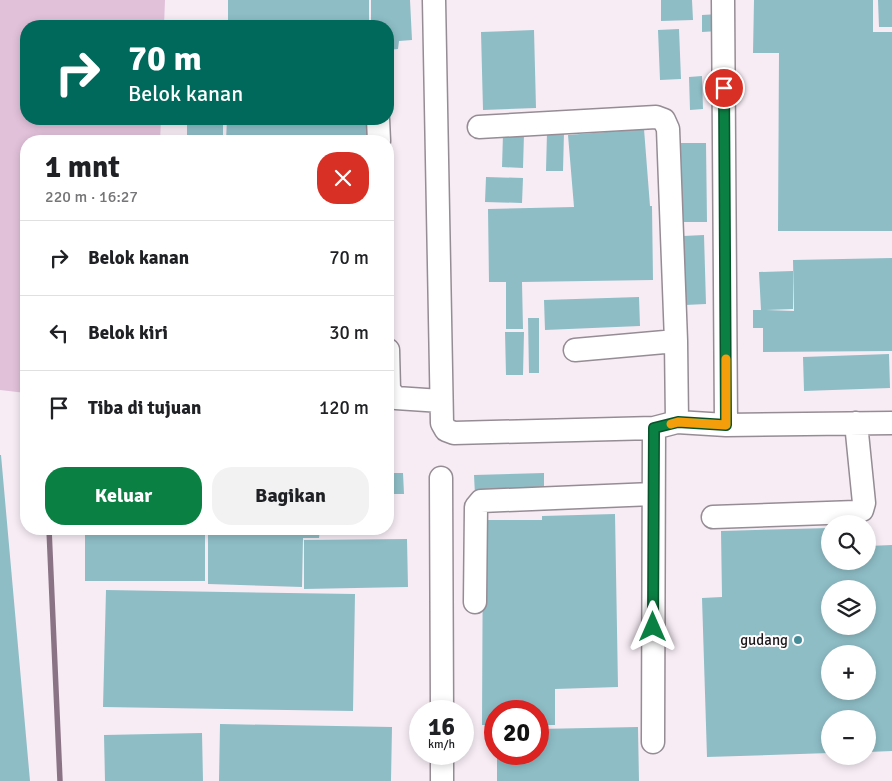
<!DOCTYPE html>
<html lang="id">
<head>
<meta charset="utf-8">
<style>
  body { margin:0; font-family:Signika,sans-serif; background:#f2f2f2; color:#202124; height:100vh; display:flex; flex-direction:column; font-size:19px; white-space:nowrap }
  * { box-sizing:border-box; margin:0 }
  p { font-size:16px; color:#757577 }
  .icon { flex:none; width:28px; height:28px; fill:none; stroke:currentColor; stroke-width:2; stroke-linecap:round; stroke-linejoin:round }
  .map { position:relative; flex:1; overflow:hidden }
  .details { position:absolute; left:20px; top:135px; width:374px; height:400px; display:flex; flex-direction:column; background:#fff; border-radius:20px; box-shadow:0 2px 8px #0003 }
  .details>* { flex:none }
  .hud { position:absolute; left:20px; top:20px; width:374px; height:105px; border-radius:20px; box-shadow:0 2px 8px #0003; background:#00695c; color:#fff; overflow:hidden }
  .controls { position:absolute; left:821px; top:515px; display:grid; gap:10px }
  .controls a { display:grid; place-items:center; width:55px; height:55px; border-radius:50%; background:#fff; box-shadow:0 2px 8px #0003; font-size:25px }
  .speed { position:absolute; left:409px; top:700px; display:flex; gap:10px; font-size:25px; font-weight:700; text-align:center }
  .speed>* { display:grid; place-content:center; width:65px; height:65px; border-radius:50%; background:#fff; box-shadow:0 2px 8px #0003; line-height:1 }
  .speed small { font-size:12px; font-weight:400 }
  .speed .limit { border:8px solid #d22; background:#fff; color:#111 }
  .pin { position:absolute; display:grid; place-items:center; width:42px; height:42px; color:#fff; margin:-21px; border:2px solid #fff; border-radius:50%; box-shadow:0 1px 5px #0007 }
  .me { position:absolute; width:55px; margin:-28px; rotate:0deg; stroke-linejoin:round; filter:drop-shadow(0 0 4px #0008) }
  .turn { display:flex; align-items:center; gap:18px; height:105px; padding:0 25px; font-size:22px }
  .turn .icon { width:65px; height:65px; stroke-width:2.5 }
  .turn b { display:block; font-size:35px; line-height:42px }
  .round { display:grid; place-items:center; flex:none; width:52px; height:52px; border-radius:20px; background:#f2f2f2 }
  .headline { display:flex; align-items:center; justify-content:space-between; height:85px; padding:0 25px }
  h1 { font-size:30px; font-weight:700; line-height:38px }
  .primary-button { display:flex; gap:10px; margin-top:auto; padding:10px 25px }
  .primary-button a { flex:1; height:58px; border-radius:20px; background:#0b8043; color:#fff; font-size:20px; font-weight:700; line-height:58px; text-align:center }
  .primary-button a+a { background:#f2f2f2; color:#202124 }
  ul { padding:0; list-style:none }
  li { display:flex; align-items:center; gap:15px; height:75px; padding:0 25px; border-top:1px solid #e0e0e0 }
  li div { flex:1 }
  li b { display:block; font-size:19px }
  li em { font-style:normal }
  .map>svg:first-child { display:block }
  .green { fill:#e1c1da }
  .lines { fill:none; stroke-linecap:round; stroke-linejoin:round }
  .stream { stroke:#8b7386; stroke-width:5.5 }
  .building { fill:#8ebdc6; fill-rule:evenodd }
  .minor-casing { stroke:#968c94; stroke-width:25 }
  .minor { stroke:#fff; stroke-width:22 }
  .route-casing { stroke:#07532c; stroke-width:12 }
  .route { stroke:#0b8043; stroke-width:9 }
  .slow { stroke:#f59e0b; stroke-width:9 }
  .poi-dot { fill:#468c98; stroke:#fefcfe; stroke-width:2 }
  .labels { text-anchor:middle; stroke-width:4; stroke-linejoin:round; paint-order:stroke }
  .poi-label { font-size:15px; fill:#1a1619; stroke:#fefcfe; text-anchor:end }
</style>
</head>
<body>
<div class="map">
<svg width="892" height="781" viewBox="0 0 892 781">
  <rect width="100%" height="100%" fill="#f7ecf4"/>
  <path class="green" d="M0,0h165l-1,26h-138v93h135l-1,22h-134v252l-26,-3z"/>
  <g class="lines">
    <path class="stream" d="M49,529l11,252"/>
  </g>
  <path class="building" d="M228,0h141v26h-141z
    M371,0h39l2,40 -13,1 -1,8 -10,1v-24h-17z
    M661,0h31l1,20 -32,1z
    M754,0h119v32h19v199h-114l1,-178h-26z
    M878,0h14v27h-13z
    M719,14v17l-17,1v-17z
    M679,29l2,50 -21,1 -2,-50z
    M534,30l2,78 -53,2 -2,-78z
    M702,76l1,33 -13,1 -1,-33z
    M187,119h36v22h-36z
    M227,119h141v22h-142z
    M644,129l6,77h2l1,74 -131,2 1,47h-17v-47h-17l-1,-73 86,-2 -6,-72z
    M547,132h17l-1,39h-17z
    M503,134h21l-1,34 -21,-1z
    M677,143h29l1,79h-28z
    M486,177l37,1 -1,25 -37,-1z
    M704,235l2,69 -21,1 -2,-69z
    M892,258v93l-129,1v-24h-10v-18h8l-2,-38 34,-1v38l-27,1 28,1 -1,-51z
    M639,297l1,29 -95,4 -1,-30z
    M528,318h11v55h-10z
    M505,332h19l-1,43h-17z
    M889,354l1,34 -86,3 -1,-34z
    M0,455h1l29,326h-30z
    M388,473h15l1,21h-16z
    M544,473v21l-69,1 -1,-20z
    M615,514l3,173 -63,2v36h-17v-14h-43v14h-13l1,-205h59v-4z
    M830,528v33h38v-15l24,-1v206l-24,1v-33h-38v34l-123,4 -5,-159 20,-1 -1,-66zM830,589h38v37h-38zM830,654h38v37h-38z
    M85,529h120v52h-120z
    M208,529h112l-1,9h-16l-1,49 -94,-3z
    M407,539l1,48 -104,2v-49z
    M106,590l249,4 -2,117 -250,-4z
    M220,724l172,3 -1,54h-172z
    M638,727l1,54h-142v-27h41v-25z
    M202,733l1,48h-98l-1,-46z"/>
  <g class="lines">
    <defs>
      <path id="minor" d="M434,0l8,423 4,7 8,3 200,-5 23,-6 49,3 166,-2
        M723,0l3,425
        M378,119l1,22
        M479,127l177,-10 8,3 4,9 8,212 1,81
        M388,350l1,40 7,8 45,3
        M575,350l101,-9
        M441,478l1,233
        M713,517l143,-5 6,-2 2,-7 -8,-80
        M475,602l1,-95 5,-6 172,-7
        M653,742l1,-314
        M442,754v27"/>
    </defs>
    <use href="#minor" class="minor-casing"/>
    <use href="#minor" class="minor"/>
  </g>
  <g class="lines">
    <defs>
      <path id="route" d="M653,627l1,-199 24,-6 48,3 -2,-337"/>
    </defs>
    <use href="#route" class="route-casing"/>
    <use href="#route" class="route"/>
    <path class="slow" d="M671,424l7,-2 48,3v-66"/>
  </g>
  <circle class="poi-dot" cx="798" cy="640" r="5"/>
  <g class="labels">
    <g class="poi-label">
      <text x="788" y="645">gudang</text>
    </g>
  </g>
</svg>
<div class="controls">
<a><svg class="icon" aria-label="search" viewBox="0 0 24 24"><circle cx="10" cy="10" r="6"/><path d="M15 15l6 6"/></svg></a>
<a><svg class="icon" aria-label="layers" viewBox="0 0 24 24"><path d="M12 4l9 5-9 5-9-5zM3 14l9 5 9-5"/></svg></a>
<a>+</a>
<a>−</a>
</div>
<div class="speed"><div>16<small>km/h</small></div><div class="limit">20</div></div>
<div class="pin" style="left:724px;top:88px;background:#d93025"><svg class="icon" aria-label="arrive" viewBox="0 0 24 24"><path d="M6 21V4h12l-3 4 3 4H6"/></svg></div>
<svg class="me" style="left:653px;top:627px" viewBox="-20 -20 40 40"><path d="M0-17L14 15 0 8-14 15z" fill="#0b8043" stroke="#fff" stroke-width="4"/></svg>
<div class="hud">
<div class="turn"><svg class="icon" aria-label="right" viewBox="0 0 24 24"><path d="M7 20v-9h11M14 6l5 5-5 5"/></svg><div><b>70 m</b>Belok kanan</div></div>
</div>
<section class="details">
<div class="headline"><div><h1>1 mnt</h1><p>220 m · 16:27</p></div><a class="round" style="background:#d93025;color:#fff"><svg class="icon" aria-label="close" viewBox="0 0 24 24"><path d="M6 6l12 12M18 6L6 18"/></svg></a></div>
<ul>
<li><svg class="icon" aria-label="right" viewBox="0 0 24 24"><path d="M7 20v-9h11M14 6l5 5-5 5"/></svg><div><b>Belok kanan</b></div><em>70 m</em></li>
<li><svg class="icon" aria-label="left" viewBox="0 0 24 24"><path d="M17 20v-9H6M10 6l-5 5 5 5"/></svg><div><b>Belok kiri</b></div><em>30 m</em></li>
<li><svg class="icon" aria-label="arrive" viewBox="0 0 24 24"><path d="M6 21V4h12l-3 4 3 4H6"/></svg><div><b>Tiba di tujuan</b></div><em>120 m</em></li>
</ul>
<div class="primary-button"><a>Keluar</a><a>Bagikan</a></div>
</section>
</div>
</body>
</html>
